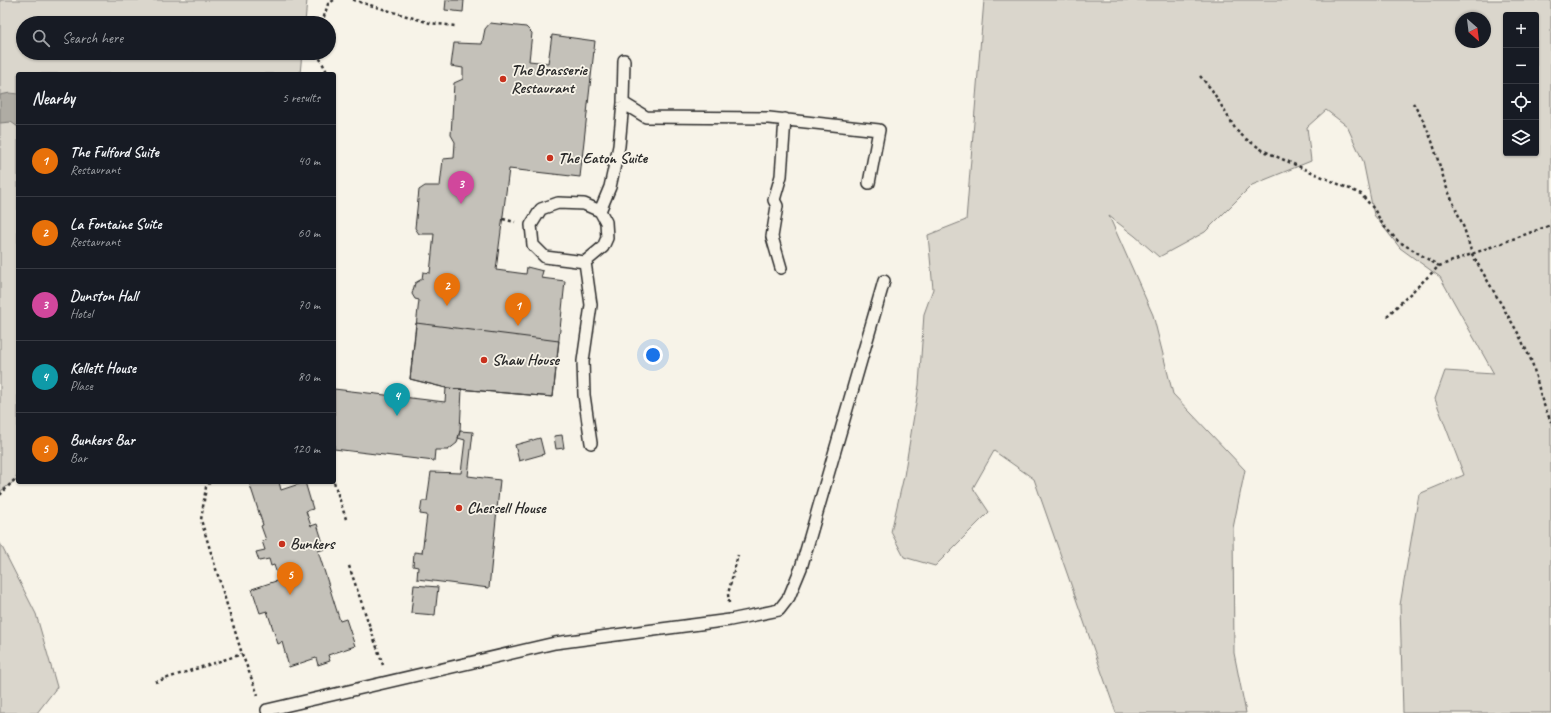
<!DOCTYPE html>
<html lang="en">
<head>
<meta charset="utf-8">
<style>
  body { margin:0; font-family:Caveat,sans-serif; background:#242831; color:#f1f3f6 }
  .controls { position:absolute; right:12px; top:12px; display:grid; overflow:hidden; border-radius:4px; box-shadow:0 1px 3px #0004 }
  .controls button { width:36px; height:36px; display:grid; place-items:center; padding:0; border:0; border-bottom:1px solid #363941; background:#171b24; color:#f1f3f6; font:20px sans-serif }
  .compass { position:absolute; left:1455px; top:12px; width:36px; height:36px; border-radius:50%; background:#171b24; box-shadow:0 1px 3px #0004; rotate:152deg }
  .you { position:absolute; left:653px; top:355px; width:14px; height:14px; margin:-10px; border:3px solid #fff; border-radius:50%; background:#1a73e8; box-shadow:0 0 0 6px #1a73e833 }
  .badge { display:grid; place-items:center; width:26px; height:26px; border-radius:50%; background:#1a73e8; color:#fff; font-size:13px; font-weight:700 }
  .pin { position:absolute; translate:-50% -33px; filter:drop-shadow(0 1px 2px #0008) }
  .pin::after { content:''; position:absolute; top:21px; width:14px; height:12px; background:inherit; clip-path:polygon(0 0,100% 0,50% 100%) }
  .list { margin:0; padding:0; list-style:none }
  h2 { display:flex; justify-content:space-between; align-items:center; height:52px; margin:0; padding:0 16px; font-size:17px }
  h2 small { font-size:13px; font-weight:400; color:#9ea1a6 }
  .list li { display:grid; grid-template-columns:26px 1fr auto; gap:12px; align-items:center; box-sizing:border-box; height:72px; padding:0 16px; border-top:1px solid #363941 }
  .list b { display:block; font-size:15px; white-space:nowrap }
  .list p { margin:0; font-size:13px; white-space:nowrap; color:#9ea1a6 }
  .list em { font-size:13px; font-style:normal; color:#9ea1a6 }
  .icon { flex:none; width:22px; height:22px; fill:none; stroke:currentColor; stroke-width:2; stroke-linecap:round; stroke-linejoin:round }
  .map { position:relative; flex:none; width:1551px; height:713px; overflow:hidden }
  .search { position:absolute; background:#171b24; box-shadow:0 1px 3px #0004; left:16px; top:16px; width:320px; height:44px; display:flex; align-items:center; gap:10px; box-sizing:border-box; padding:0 14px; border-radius:22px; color:#9ea1a6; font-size:15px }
  .panel { position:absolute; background:#171b24; box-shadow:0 1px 3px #0004; left:16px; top:72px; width:320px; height:412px; border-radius:4px }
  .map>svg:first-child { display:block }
</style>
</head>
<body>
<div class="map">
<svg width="1551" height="713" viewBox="0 0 1551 713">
  <rect width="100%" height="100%" fill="#f7f3e8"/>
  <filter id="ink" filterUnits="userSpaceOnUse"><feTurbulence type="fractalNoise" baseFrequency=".025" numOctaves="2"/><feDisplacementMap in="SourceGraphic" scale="8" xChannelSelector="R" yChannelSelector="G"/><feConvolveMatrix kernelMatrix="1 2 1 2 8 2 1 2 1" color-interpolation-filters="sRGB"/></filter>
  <g filter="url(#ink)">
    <path fill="#dad6cc" stroke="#82807c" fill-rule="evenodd" d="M 0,0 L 307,0 L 305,23 L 23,23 L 23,53 L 302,53 L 300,74 L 18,74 L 18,479 L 3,489 L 0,493 Z
      M 984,0 L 1551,0 L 1551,713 L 1403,713 L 1400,605 L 1419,494 L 1464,475 L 1435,399 L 1445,371 L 1494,374 L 1440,277 L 1400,248 L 1374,215 L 1363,161 L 1347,126 L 1326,110 L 1307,127 L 1311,161 L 1252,185 L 1205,232 L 1159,257 L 1135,236 L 1109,216 L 1153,315 L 1173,394 L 1245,470 L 1233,528 L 1234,653 L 1246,713 L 1116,713 L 1034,479 L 994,451 L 973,488 L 989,512 L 935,566 L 904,557 L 891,532 L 904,476 L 919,385 L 924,314 L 933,289 L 928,235 L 966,220 ZM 1506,15 L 1536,15 L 1536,153 L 1506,153 ZM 1461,18 L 1485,18 L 1485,42 L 1461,42 Z
      M 0,543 L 36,614 L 57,687 L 37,713 L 0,713 Z"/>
    <path fill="#afaca4" stroke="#7a7874" d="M 10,93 L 18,94 L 18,127 L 11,122 L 0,123 L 0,95 Z"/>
    <path fill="#c4c1b9" stroke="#2b2b2b" d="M 446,0 L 464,0 L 463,12 L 445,10 Z
      M 490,23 L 526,27 L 532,33 L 529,61 L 548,63 L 552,35 L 595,41 L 580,177 L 509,169 L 496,270 L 526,274 L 527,267 L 543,271 L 541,278 L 565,281 L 553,397 L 446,388 L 410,379 L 419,300 L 415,299 L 412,294 L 415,283 L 422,279 L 423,272 L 430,273 L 434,234 L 419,234 L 415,228 L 419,190 L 425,186 L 440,186 L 443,159 L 454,158 L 455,142 L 451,135 L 454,83 L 463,79 L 463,68 L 451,66 L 454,43 L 482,44 L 485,29 Z
      M 416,323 L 559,341 L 553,397 L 446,388 L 410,379 Z
      M 446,388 L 462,389 L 460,431 L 457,443 L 448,450 L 435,450 L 434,461 L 334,449 L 334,389 L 445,402 Z
      M 460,431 L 473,432 L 468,476 L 500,480 L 489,588 L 417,579 L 418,567 L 413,566 L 414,552 L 422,553 L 427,515 L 420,514 L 422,501 L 427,501 L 431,472 L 461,473 L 465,440 L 458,438 Z
      M 562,435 L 564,448 L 556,449 L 554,436 Z
      M 540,438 L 544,454 L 519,461 L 515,445 Z
      M 249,482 L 279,482 L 281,490 L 305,482 L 313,509 L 306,511 L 311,526 L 317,524 L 325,549 L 318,551 L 340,621 L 346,619 L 355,646 L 328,655 L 330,661 L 318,665 L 316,658 L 289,667 L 282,642 L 278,644 L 267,611 L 260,613 L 252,589 L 279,580 L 274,565 L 271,566 L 269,559 L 259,561 L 256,552 L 265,550 L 262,541 L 266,540 L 261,526 L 263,525 Z
      M 414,585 L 438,587 L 435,615 L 411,613 Z"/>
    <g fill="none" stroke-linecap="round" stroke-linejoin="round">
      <defs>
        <path id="lane" d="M 623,103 L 646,117 L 769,118 L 879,130 L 869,183
          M 558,203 L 584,204 L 600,211 L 606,222 L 607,238 L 603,247 L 585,262 L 545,257 L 533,245 L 531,225 L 541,209 Z
          M 600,211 L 610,187 L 619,146 L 623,103 L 624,60
          M 585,262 L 591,305 L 583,361 L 584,395 L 591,443
          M 781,268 L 772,237 L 777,206 L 774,200 L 781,176 L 785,119
          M 268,713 L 267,710 L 555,643 L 730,620 L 779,610 L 789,597 L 801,568 L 884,281"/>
      </defs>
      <use href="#lane" stroke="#2b2b2b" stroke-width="14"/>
      <path stroke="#2b2b2b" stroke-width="2.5" stroke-dasharray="3 3" stroke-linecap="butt" d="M 353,0 L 430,23 L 455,26
        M 322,23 L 328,4 L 334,0
        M 317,53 L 328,74
        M 1200,76 L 1212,90 L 1236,130 L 1246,139 L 1264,151 L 1361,194 L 1374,209 L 1383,225 L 1398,241 L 1439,266
        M 1413,103 L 1424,122 L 1432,141 L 1446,186 L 1464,228 L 1472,254 L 1518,333 L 1532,362 L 1542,400 L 1551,422
        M 503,219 L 515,222
        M 1387,316 L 1439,266 L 1551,225
        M 210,482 L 206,487 L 201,520 L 242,654 L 258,695
        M 334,482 L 346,519
        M 0,495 L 18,476
        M 349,566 L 383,665
        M 729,603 L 728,594 L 738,555
        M 155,682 L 242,654"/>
      <use href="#lane" stroke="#f7f3e8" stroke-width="11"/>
    </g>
  </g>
  <g fill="#c8321e" stroke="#f7f3e8" stroke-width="1.5">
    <circle cx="503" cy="79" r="4"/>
    <circle cx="550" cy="158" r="4"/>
    <circle cx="484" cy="360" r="4"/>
    <circle cx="459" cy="508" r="4"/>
    <circle cx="282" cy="544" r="4"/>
  </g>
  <g text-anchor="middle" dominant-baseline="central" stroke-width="3.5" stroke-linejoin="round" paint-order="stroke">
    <g font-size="16" font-weight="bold" fill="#2b2b2b" stroke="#f7f3e8" text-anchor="start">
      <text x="511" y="70">The Brasserie<tspan x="511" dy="18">Restaurant</tspan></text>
      <text x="558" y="158">The Eaton Suite</text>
      <text x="492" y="360">Shaw House</text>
      <text x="467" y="508">Chessell House</text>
      <text x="290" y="544">Bunkers</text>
    </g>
  </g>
</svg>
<div class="controls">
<button>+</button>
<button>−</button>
<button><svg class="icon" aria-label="locate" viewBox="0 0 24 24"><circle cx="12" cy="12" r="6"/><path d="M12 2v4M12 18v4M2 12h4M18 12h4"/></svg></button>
<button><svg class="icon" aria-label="layers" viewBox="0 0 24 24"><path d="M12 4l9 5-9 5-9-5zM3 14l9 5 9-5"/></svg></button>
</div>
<svg class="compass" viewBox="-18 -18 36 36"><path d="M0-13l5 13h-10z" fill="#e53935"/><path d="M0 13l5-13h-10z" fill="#9ea1a6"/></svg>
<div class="you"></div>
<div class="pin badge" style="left:518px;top:326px;background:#e8710a">1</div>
<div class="pin badge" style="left:447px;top:306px;background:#e8710a">2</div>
<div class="pin badge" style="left:461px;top:204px;background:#d1479c">3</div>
<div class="pin badge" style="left:397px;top:416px;background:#0f9aa8">4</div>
<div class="pin badge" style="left:290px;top:595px;background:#e8710a">5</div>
<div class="search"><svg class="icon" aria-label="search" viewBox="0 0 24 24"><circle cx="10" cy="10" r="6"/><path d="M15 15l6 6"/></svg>Search here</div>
<section class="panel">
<h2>Nearby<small>5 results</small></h2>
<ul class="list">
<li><span class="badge" style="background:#e8710a">1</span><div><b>The Fulford Suite</b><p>Restaurant</p></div><em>40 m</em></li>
<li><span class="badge" style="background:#e8710a">2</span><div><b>La Fontaine Suite</b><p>Restaurant</p></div><em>60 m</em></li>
<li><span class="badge" style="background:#d1479c">3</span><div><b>Dunston Hall</b><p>Hotel</p></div><em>70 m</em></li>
<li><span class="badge" style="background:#0f9aa8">4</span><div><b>Kellett House</b><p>Place</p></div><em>80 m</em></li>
<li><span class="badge" style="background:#e8710a">5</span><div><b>Bunkers Bar</b><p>Bar</p></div><em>120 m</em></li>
</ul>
</section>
</div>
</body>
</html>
